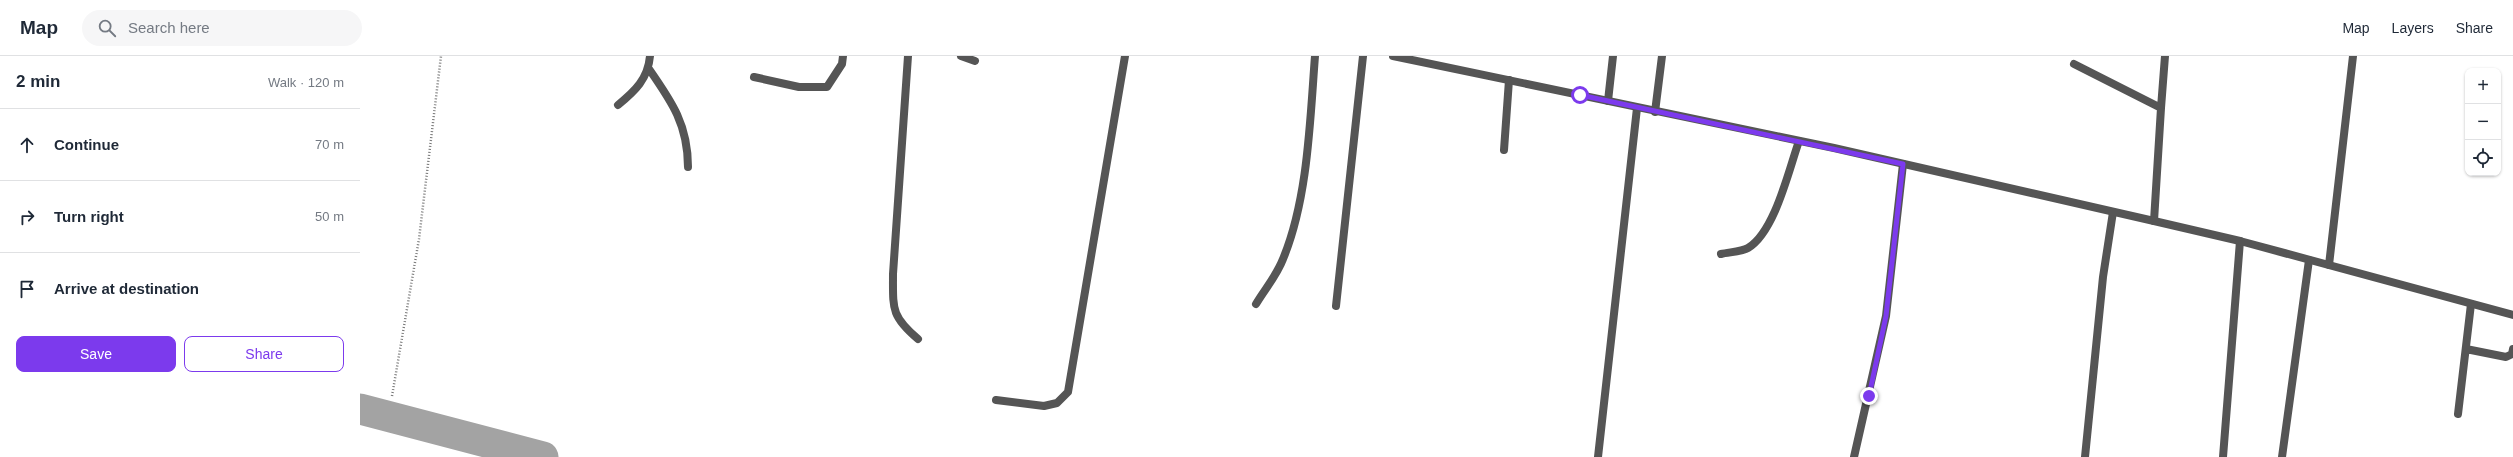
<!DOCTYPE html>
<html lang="en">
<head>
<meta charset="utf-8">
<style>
  body { margin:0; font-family:Arial,sans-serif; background:#f6f6f7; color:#1f2937 }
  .controls { position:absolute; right:12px; top:12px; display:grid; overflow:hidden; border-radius:8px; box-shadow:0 1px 3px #0004 }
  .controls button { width:36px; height:36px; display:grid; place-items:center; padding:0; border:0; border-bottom:1px solid #e0e1e3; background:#fff; color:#1f2937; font:20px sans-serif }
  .stop { position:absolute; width:12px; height:12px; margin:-9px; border:3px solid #7c3aed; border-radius:50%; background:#fff }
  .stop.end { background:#7c3aed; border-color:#fff; box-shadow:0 1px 4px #0008 }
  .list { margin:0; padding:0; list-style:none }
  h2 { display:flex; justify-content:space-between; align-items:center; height:52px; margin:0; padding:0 16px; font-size:17px }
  h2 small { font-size:13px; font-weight:400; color:#747a83 }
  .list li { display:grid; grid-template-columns:26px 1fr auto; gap:12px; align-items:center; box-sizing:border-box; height:72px; padding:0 16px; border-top:1px solid #e0e1e3 }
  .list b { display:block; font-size:15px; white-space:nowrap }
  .list em { font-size:13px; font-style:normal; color:#747a83 }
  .actions { display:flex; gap:8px; padding:12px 16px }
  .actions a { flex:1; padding:9px 0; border:1px solid #7c3aed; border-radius:8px; text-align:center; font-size:14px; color:#7c3aed }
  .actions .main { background:#7c3aed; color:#fff }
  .icon { flex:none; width:22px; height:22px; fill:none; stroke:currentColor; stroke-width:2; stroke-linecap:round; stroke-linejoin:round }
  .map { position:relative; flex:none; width:2153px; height:401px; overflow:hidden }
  header { display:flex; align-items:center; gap:24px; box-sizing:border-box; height:56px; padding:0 20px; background:#fff; border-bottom:1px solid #e0e1e3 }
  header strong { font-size:19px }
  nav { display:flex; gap:22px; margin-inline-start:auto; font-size:14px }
  .search { width:280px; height:36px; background:#f6f6f7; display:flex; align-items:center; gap:10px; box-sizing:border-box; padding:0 14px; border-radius:22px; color:#747a83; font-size:15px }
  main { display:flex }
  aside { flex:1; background:#fff }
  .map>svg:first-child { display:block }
</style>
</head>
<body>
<header>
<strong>Map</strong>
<div class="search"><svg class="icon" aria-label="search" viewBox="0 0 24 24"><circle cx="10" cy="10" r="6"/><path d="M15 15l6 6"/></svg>Search here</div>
<nav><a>Map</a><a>Layers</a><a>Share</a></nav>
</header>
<main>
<aside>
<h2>2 min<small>Walk · 120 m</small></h2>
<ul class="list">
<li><svg class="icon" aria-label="ahead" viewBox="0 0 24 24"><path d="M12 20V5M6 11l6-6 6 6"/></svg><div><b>Continue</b></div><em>70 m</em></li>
<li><svg class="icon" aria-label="right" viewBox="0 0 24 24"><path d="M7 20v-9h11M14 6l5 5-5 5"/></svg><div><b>Turn right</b></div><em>50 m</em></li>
<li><svg class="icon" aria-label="arrive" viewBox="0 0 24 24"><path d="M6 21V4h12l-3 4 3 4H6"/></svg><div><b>Arrive at destination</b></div></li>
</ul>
<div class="actions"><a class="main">Save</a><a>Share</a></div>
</aside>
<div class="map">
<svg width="2153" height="401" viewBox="0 0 2153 401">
  <rect width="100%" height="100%" fill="#fff"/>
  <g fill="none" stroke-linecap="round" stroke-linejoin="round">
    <path stroke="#a3a3a3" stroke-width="31" d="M 0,353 L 183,401"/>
    <path stroke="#777" stroke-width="2.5" stroke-dasharray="1 2" stroke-linecap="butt" d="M 32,340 L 59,183 L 81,0"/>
    <path stroke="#555" stroke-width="8" d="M 548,0 L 533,218 C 533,253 531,260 558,283
      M 601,0 L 615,5
      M 1714,8 L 1801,52 L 1794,165
      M 289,13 C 312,46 328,69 328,111
      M 394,21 L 439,31 L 467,31 L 482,8 L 483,0
      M 1248,45 L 1253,0
      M 258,49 C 275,35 288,23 290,0
      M 1801,52 L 1805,0
      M 1295,56 L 1302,0
      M 1144,94 L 1149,24
      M 1361,198 C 1369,196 1381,196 1388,192 C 1415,176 1429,113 1439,85
      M 1969,209 L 1993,0
      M 896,248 C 905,233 917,219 923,203 C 948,143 950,64 955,0
      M 976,250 L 1003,0
      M 2106,293 L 2146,301 L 2152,298 L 2153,293
      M 636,344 L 684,350 L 697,347 L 708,336 L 765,0
      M 2098,358 L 2111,248
      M 1238,401 L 1277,52
      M 1494,401 L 1526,260 L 1543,108
      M 1725,401 L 1743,221 L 1753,156
      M 1863,401 L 1880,185
      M 1922,401 L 1949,204"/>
    <path stroke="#555" stroke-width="8" d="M 1033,0 L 1474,92 L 1794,165 L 1880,185 L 2153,259"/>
  </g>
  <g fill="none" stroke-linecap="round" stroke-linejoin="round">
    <path stroke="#7c3aed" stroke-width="5" d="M 1220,39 L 1543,108 L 1526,260 L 1509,340"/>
  </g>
</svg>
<div class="controls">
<button>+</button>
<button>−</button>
<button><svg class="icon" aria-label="locate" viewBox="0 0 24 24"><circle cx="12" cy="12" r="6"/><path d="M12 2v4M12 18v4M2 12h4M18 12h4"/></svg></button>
</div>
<div class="stop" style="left:1220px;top:39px"></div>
<div class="stop end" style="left:1509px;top:340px"></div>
</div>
</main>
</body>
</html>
